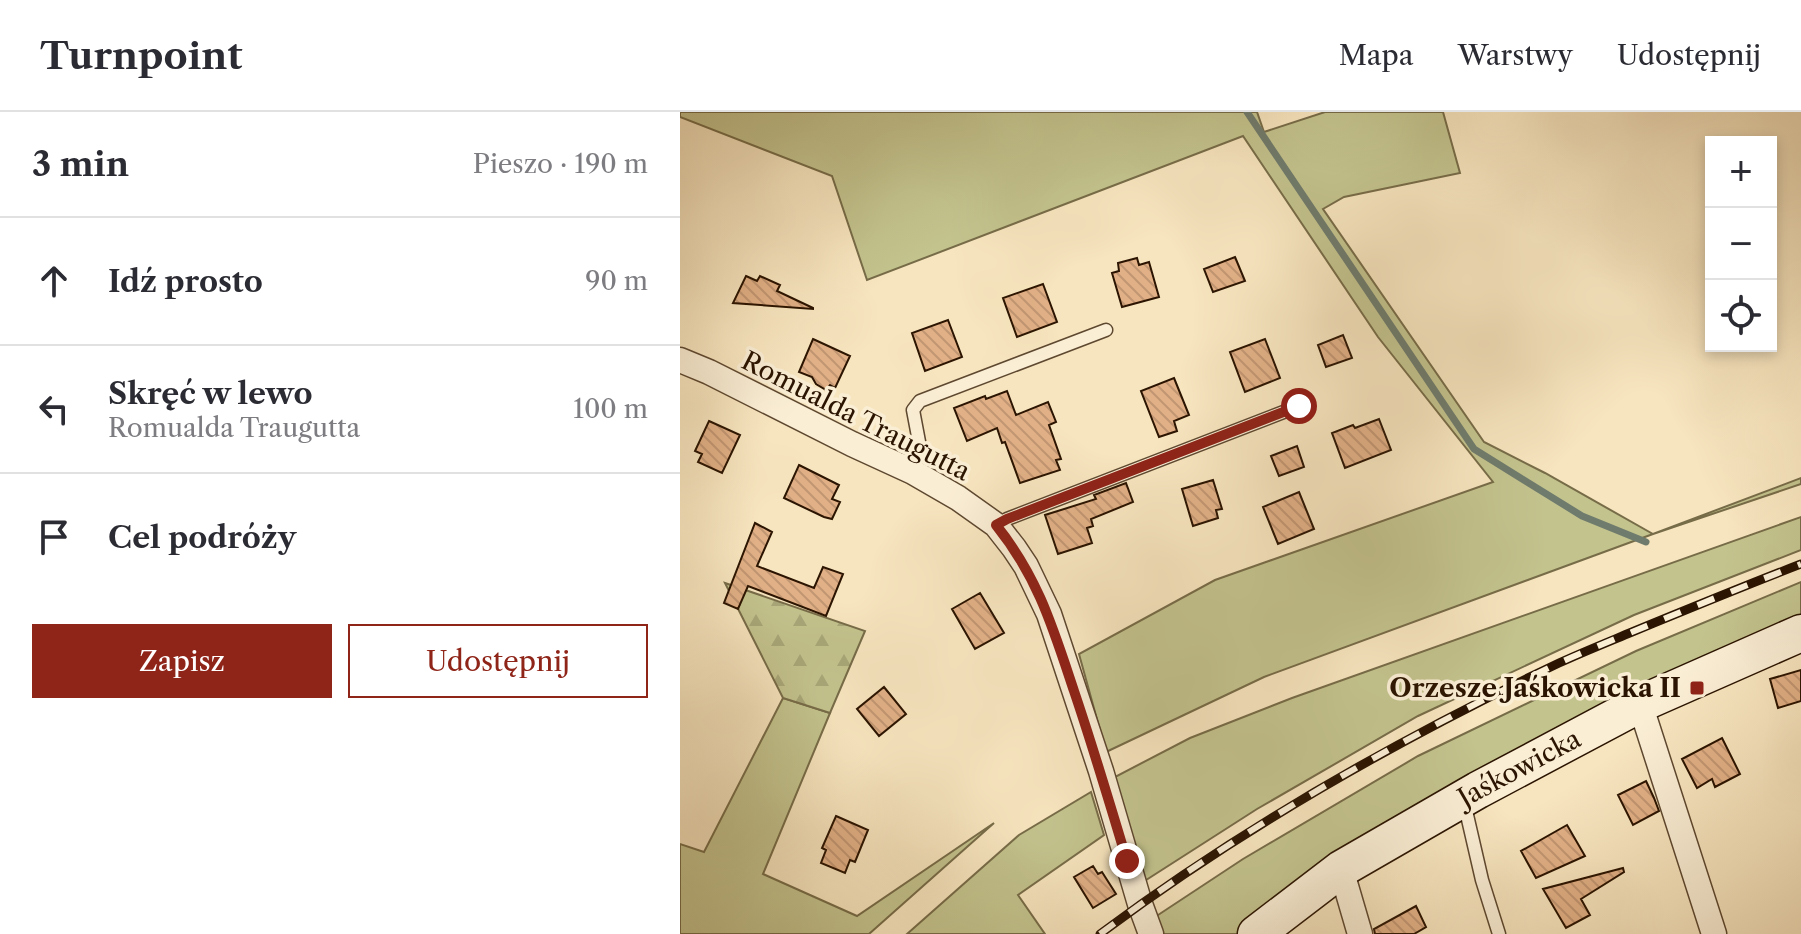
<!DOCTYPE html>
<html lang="pl">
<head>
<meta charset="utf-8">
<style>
  body { margin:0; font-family:"Libre Caslon Text",serif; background:#f2f2f3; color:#2b2b33 }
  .controls { position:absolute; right:24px; top:24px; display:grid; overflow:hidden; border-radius:0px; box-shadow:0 4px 12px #0003 }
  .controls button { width:72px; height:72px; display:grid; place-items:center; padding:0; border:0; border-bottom:2px solid #e1e1e2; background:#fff; color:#2b2b33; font:40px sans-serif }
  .stop { position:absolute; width:24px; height:24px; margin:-18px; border:6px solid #8f2418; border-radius:50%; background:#fff }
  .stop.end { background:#8f2418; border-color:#fff; box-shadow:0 2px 8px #0008 }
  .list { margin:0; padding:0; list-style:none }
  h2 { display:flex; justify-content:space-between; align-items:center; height:104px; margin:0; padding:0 32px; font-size:34px }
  h2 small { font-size:26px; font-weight:400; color:#7c7c81 }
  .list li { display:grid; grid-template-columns:52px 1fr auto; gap:24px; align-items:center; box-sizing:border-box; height:128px; padding:0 32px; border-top:2px solid #e1e1e2 }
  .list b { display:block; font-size:30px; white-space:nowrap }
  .list p { margin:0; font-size:26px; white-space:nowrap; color:#7c7c81 }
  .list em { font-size:26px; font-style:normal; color:#7c7c81 }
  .actions { display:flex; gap:16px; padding:24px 32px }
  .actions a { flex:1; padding:18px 0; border:2px solid #8f2418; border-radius:0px; text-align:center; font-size:28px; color:#8f2418 }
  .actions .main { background:#8f2418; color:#fff }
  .icon { flex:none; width:44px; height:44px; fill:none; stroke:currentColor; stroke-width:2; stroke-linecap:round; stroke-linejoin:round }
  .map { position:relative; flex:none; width:1121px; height:822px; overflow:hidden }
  header { display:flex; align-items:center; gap:48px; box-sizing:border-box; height:112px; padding:0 40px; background:#fff; border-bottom:2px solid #e1e1e2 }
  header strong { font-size:38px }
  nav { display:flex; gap:44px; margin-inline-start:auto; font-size:28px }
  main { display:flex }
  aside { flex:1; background:#fff }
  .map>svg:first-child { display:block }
</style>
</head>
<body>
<header>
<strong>Turnpoint</strong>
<nav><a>Mapa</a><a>Warstwy</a><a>Udostępnij</a></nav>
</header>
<main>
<aside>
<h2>3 min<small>Pieszo · 190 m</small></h2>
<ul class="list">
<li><svg class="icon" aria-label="ahead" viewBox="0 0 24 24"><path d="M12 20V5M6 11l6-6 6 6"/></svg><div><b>Idź prosto</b></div><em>90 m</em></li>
<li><svg class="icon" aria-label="left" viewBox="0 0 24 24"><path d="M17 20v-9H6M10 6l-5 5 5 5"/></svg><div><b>Skręć w lewo</b><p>Romualda Traugutta</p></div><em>100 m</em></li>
<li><svg class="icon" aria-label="arrive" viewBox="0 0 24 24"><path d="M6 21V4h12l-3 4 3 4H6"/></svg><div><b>Cel podróży</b></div></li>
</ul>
<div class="actions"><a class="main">Zapisz</a><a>Udostępnij</a></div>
</aside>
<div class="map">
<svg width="1121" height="822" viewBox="0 0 1121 822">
  <defs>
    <pattern id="forest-firs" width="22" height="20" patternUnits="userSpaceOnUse" patternTransform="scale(2)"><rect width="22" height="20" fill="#c3c38e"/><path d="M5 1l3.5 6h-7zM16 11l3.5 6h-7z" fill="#a8a779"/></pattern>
    <pattern id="building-back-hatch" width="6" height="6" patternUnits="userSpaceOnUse" patternTransform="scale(2)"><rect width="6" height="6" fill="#e1b086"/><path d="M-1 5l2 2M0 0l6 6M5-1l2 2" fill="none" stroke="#c19672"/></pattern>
  </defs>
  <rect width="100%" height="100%" fill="#f7e5bf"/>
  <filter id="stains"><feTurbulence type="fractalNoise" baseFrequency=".0025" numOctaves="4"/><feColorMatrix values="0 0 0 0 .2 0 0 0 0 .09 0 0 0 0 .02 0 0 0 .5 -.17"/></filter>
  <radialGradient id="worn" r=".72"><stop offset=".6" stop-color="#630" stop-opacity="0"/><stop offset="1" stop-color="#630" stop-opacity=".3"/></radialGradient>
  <path fill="#c3c38e" stroke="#776c48" stroke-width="2" d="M 0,0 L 577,0 L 584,20 L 645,0 L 763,0 L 780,61 L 664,85 L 643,97 L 804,330 L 865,361 L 973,422 L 1121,366 L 1121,372 L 973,422 L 584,565 L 426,640 L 399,542 L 535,468 L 813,370 L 698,225 L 563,24 L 187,168 L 152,64 L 0,5 Z
    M 1121,405 L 1121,438 L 954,503 L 738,604 L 577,697 L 463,770 L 433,666 L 510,626 L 612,586 Z
    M 1121,470 L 1121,510 L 559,822 L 483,822 L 475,805 L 563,747 L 738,644 L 956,539 Z
    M 103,586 L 150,601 L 83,762 L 177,804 L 314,711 L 189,822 L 0,822 L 0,732 L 24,740 Z
    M 411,680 L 424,723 L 338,783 L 365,822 L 227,822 L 339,723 Z"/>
  <path fill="url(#forest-firs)" stroke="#776c48" stroke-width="2" d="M 45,471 L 185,519 L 150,601 L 103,586 Z"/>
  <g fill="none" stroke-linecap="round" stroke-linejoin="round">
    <path stroke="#6f7b6c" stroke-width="7" d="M 567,0 L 794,337 L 902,404 L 966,430"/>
  </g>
  <path fill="url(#building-back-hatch)" stroke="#2b1401" stroke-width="2" d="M 555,145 L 565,169 L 533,180 L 524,157 Z
    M 457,146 L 459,153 L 469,150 L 479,185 L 442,195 L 432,161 L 439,159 L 438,151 Z
    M 66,164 L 77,169 L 80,164 L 100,173 L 97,179 L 133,196 L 133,197 L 53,191 Z
    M 363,172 L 377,210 L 337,225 L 323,186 Z
    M 268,208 L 282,245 L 245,259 L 232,221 Z
    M 663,223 L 672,246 L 646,255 L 638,233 Z
    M 133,227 L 170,244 L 155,276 L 150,273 L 146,278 L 136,272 L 132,265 L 119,260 Z
    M 585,227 L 600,266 L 565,280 L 550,240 Z
    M 494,266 L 509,303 L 494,309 L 497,319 L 479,325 L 461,279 Z
    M 327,279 L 336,303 L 368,290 L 376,310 L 369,313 L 381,347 L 376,348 L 380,358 L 340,371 L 325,330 L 322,331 L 317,316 L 287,329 L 274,296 L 305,284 L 306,287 Z
    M 699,307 L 711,338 L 665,356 L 652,321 L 673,313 L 675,316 Z
    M 29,309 L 60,323 L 42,361 L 18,350 L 22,342 L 15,339 Z
    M 617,334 L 624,355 L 599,364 L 591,344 Z
    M 119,353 L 159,373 L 152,387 L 160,390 L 152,407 L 144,405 L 104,386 Z
    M 533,368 L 542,397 L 536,398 L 538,406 L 513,414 L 502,377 Z
    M 446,371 L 453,390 L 411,407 L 413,414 L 407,416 L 412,431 L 378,442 L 365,403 L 416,387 L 414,383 Z
    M 619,380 L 634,417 L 598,432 L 583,395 Z
    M 75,411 L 92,420 L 77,454 L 134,476 L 143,455 L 163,462 L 146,504 L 68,474 L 58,497 L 44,491 Z
    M 300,481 L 324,521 L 295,537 L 272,497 Z
    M 1121,558 L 1121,589 L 1098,596 L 1090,567 Z
    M 204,575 L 226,602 L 199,624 L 177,597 Z
    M 1042,626 L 1060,662 L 1035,675 L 1032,667 L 1017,676 L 1002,647 Z
    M 966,669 L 974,686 L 979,699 L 953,713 L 938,683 Z
    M 156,704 L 188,718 L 175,750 L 170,748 L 165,761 L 141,751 L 146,738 L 142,736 Z
    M 887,713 L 905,744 L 856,766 L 841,739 Z
    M 413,754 L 418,762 L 422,760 L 436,782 L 413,796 L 394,765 Z
    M 943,756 L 944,760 L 901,787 L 910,803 L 886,816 L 863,777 Z
    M 736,794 L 746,815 L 734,822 L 695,822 L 694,817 Z"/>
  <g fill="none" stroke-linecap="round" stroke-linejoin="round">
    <defs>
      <path id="lane" d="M 233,360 L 240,335 L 233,298 L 240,289 L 426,218
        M 316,413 L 327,407 L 619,294
        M 784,690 L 802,768 L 819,822"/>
      <path id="street" d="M 0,248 L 29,260 L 172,332 L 233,360 L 278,386 L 316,413 L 334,436 L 346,454 L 369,502 L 421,659 L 460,792 L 471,822
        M 960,592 L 1034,822
        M 661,757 L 680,822"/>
      <g id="secondary">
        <path id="s1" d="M 576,822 L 661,757 L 798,678 L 960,592 L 1121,521"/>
      </g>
    </defs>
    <use href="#lane" stroke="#5e4830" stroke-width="15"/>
    <use href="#street" stroke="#5e4830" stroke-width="27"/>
    <use href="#secondary" stroke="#2b1401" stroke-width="39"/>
    <use href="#lane" stroke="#faeed5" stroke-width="12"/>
    <use href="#street" stroke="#faeed5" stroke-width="24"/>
    <use href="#secondary" stroke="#faeed5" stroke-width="36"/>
    <defs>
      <path id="rail" d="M 420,822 C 562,716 719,627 879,551 C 903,540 928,530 952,520 C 1008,497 1064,474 1121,452"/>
    </defs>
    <use href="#rail" stroke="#2b1401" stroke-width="9"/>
    <use href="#rail" stroke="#faeed5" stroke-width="6" stroke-dasharray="18" stroke-linecap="butt"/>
  </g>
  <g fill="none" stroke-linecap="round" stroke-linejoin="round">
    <path stroke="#8f2418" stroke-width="10" d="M 447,749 C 430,692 413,635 394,579 C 373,516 358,465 316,413 L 327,407 L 619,294"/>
  </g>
  <rect fill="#8f2418" stroke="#faeed5" stroke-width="3" x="1009" y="568" width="16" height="16" rx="4"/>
  <g text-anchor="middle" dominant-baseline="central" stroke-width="7" stroke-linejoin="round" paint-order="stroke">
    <g font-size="26" fill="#2b1401" stroke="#faeed5">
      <text transform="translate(176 304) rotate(27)">Romualda Traugutta</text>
      <text stroke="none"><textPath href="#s1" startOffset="312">Jaśkowicka</textPath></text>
    </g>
    <g font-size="26" font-weight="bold" fill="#2b1401" stroke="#faeed5" text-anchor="end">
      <text x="1001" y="576">Orzesze Jaśkowicka II</text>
    </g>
  </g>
  <rect width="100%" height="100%" filter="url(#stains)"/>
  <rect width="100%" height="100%" fill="url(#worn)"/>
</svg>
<div class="controls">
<button>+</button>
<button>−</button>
<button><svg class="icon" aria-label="locate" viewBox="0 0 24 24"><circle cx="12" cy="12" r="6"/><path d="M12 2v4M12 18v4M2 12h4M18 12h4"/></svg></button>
</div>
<div class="stop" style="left:619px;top:294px"></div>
<div class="stop end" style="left:447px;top:749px"></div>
</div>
</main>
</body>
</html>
